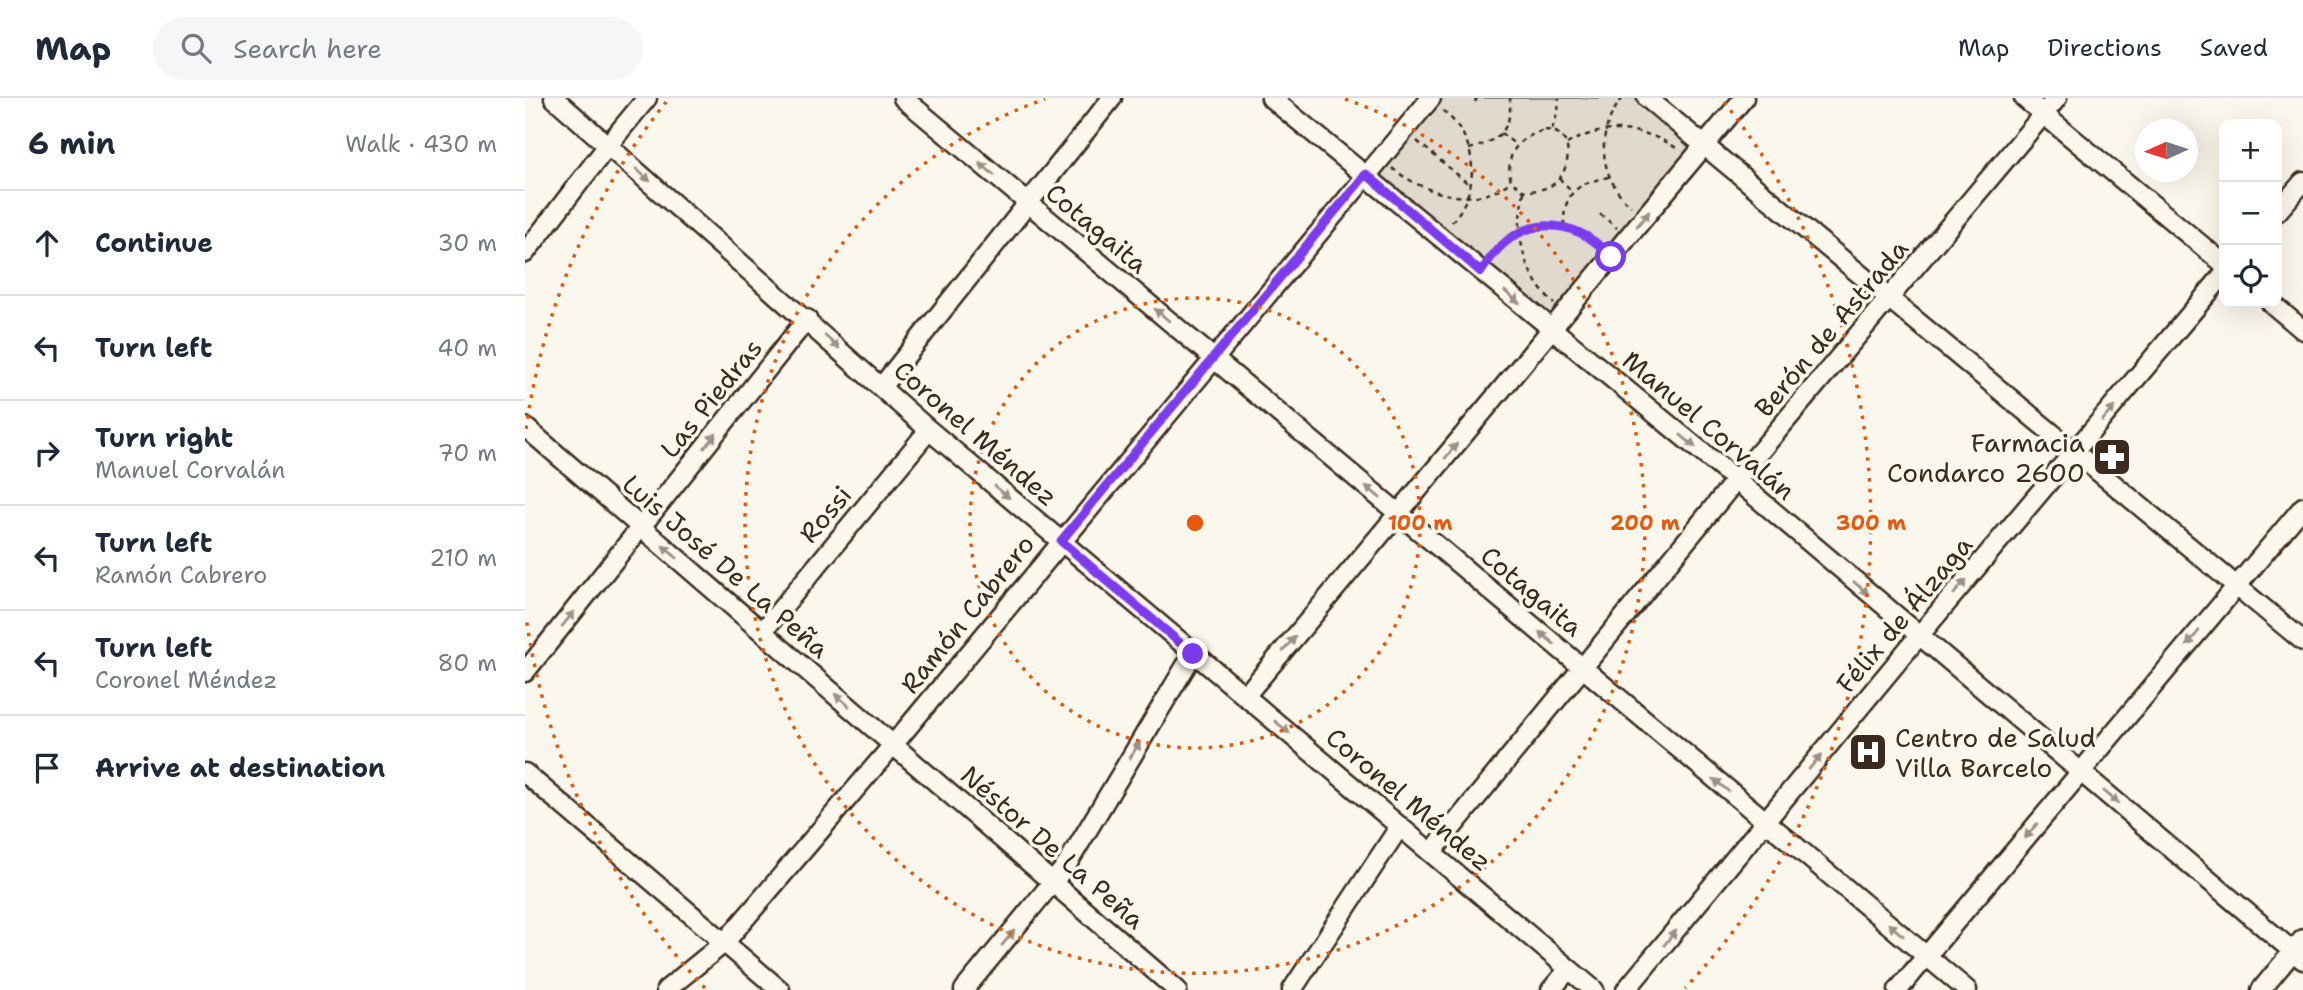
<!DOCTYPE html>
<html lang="en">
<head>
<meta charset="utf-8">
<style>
  body { margin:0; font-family:"Shantell Sans",sans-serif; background:#f6f6f7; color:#1f2937 }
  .controls { position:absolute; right:21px; top:21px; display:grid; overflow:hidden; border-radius:14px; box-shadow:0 7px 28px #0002 }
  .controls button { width:63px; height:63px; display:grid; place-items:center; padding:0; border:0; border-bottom:2px solid #e0e1e3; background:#fff; color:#1f2937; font:35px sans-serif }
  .compass { position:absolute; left:1610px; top:21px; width:63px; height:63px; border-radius:50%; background:#fff; box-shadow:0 7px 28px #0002; rotate:267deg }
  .stop { position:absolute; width:21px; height:21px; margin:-16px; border:5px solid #7c3aed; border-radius:50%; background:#fff }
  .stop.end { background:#7c3aed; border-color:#fff; box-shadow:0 2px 7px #0008 }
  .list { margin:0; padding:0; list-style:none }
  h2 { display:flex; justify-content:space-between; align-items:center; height:91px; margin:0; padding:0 28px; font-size:30px }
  h2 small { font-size:23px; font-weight:400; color:#747a83 }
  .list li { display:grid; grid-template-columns:46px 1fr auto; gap:21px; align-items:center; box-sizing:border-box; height:105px; padding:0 28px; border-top:2px solid #e0e1e3 }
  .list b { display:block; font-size:26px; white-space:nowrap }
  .list p { margin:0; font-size:23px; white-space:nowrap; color:#747a83 }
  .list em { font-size:23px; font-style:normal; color:#747a83 }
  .icon { flex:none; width:38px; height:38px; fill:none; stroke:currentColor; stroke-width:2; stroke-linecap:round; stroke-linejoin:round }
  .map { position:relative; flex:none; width:1778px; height:892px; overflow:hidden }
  header { display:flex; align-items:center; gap:42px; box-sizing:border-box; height:98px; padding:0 35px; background:#fff; border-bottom:2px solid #e0e1e3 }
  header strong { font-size:33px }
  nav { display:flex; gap:38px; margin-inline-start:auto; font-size:24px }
  .search { width:490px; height:63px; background:#f6f6f7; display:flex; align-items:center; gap:18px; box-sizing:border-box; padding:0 24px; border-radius:38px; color:#747a83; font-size:26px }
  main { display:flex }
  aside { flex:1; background:#fff }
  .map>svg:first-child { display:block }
</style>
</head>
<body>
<header>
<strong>Map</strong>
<div class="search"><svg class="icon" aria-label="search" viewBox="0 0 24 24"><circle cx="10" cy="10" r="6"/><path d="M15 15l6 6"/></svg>Search here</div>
<nav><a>Map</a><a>Directions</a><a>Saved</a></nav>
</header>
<main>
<aside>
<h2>6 min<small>Walk · 430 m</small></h2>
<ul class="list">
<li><svg class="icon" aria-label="ahead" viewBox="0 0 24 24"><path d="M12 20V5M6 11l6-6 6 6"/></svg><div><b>Continue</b></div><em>30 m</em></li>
<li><svg class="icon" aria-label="left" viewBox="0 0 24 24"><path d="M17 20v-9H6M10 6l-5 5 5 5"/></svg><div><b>Turn left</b></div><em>40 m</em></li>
<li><svg class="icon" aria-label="right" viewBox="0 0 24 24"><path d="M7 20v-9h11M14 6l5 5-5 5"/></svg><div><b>Turn right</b><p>Manuel Corvalán</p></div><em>70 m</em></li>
<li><svg class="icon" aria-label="left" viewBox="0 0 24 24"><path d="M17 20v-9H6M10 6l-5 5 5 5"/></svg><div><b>Turn left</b><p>Ramón Cabrero</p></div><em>210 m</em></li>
<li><svg class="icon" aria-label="left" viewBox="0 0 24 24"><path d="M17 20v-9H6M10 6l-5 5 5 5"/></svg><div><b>Turn left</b><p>Coronel Méndez</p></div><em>80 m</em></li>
<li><svg class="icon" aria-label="arrive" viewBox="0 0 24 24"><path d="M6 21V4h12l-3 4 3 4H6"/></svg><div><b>Arrive at destination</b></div></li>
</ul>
</aside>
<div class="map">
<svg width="1778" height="892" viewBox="0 0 1778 892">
  <rect width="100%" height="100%" fill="#fbf7ec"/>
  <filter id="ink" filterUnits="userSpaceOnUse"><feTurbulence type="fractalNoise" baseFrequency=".0143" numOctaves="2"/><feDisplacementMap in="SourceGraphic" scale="14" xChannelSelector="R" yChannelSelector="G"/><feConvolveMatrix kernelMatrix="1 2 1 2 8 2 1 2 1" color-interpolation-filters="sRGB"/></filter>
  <g filter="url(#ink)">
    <path fill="#dfd9ce" stroke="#8d8276" stroke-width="2" d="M 906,0 L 1122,0 L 1179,48 L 1027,230 L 841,76 Z"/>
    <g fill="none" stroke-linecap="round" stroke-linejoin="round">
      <defs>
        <path id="minor" d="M 29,0 L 404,332 L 1069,892
          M 378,0 L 1442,892
          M 746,0 L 1211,382 L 1778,862
          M 1122,0 L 1778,543
          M 1499,0 L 1699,166
          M 1752,114 L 1778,84
          M 0,155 L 84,46 L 122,0
          M 1746,205 L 1778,232
          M 357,288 L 587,0
          M 0,329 L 652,892
          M 238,533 L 404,332
          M 0,574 L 282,221
          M 720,598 C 888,400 1052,199 1219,0
          M 0,675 L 255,892
          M 907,754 L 1211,382 L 1532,0
          M 141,892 L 200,844 L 368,647 L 906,0
          M 439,892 L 541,768 L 668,556
          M 767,892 L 875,728
          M 1026,892 L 1043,872
          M 1101,892 L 1393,539 L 1699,176
          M 1373,892 L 1778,409
          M 1736,892 L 1778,841"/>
      </defs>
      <use href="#minor" stroke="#3b2a1e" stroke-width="23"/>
      <path stroke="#3b2a1e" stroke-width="2.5" stroke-dasharray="5 5" stroke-linecap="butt" d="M 1098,0 C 1069,33 1074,80 1106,108
        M 950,4 L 952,0
        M 918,13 C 955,42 956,94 924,127
        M 1027,31 L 1033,13 L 1034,0
        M 1020,32 C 1051,32 1047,75 1027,87 C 1019,92 1008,93 999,93 L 986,83 C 979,54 995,39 1020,32 Z
        M 976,35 L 991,47
        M 892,43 L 946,88
        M 1042,46 C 1077,25 1121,28 1154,52
        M 944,51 C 974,43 987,32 985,0
        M 867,70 C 898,95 952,113 986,83
        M 1034,80 L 1048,94
        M 999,94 C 989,136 997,175 1029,206
        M 1075,116 L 1092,130
        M 1039,128 C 1038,94 1053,85 1084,79
        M 966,159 C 992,122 1043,119 1076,148"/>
      <use href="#minor" stroke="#fbf7ec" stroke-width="18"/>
    </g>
    <defs><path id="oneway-solid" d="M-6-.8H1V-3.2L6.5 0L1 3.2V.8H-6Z" transform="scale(1.75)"/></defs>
    <g fill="#9b9085">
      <use href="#oneway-solid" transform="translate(462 71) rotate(-140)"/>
      <use href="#oneway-solid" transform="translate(118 77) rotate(42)"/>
      <use href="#oneway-solid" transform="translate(1118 121) rotate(-50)"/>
      <use href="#oneway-solid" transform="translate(987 199) rotate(39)"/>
      <use href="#oneway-solid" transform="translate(637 217) rotate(-140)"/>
      <use href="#oneway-solid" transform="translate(307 244) rotate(42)"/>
      <use href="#oneway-solid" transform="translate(1583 316) rotate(-50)"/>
      <use href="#oneway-solid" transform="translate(185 343) rotate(-51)"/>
      <use href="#oneway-solid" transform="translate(1163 343) rotate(40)"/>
      <use href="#oneway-solid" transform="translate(926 353) rotate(-51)"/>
      <use href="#oneway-solid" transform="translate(477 394) rotate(40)"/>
      <use href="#oneway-solid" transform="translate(848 394) rotate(-140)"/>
      <use href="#oneway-solid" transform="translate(145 454) rotate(-140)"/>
      <use href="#oneway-solid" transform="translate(1435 489) rotate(-49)"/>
      <use href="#oneway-solid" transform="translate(1336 490) rotate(41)"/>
      <use href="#oneway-solid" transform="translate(43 521) rotate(-51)"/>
      <use href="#oneway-solid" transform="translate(1022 540) rotate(-140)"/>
      <use href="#oneway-solid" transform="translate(1668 540) rotate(130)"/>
      <use href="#oneway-solid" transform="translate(764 546) rotate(-50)"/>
      <use href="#oneway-solid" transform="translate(317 602) rotate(-139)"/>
      <use href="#oneway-solid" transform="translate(757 629) rotate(40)"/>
      <use href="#oneway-solid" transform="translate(610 652) rotate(-59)"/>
      <use href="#oneway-solid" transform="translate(1290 664) rotate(-51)"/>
      <use href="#oneway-solid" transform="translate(1196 687) rotate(-140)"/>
      <use href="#oneway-solid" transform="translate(1586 699) rotate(40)"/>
      <use href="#oneway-solid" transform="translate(1506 733) rotate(130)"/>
      <use href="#oneway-solid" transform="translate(1371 832) rotate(-141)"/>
      <use href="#oneway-solid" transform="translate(483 840) rotate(-50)"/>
      <use href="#oneway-solid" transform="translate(1145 840) rotate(-50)"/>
    </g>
  </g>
  <g fill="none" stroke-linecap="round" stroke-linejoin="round" filter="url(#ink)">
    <path stroke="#7c3aed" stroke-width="9" d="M 668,556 L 536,443 L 841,76 L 956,174 C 962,165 968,155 976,148 C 1011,115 1056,125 1086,159"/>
  </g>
  <g fill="none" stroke="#e8590c" stroke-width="3.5" stroke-dasharray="3.5 7">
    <circle cx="670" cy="425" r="225"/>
    <path d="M820 1A450 450 0 1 1 520 1"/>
    <path d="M180 890A676 676 0 0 1 1 519M1 331A676 676 0 0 1 141 4M1199 4A676 676 0 0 1 1160 890"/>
  </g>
  <defs>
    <symbol id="pharmacy-square" viewBox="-11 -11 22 22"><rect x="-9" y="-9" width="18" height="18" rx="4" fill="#3b2a1e" stroke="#fbf7ec"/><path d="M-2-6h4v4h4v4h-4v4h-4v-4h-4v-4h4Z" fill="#fff"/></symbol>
    <symbol id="hospital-square" viewBox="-11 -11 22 22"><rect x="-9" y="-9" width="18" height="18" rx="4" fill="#3b2a1e" stroke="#fbf7ec"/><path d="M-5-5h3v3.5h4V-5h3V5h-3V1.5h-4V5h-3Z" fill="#fff"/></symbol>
  </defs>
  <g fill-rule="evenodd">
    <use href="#pharmacy-square" x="1565" y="337" width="44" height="44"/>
    <use href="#hospital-square" x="1321" y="632" width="44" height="44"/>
  </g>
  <g text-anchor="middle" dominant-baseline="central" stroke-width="7" stroke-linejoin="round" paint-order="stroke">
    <g font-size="26" fill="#3b2a1e" stroke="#fbf7ec">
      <text transform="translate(572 130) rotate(40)">Cotagaita</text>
      <text transform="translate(1306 230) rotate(-50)">Berón de Astrada</text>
      <text transform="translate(186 300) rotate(-51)">Las Piedras</text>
      <text transform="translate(1184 327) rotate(40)">Manuel Corvalán</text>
      <text transform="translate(451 335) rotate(41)">Coronel Méndez</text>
      <text transform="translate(300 416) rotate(-50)">Rossi</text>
      <text transform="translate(201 468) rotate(41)">Luis José De La Peña</text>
      <text transform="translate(1007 493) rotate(40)">Cotagaita</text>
      <text transform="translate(442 516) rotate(-51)">Ramón Cabrero</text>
      <text transform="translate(1379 516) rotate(-50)">Félix de Álzaga</text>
      <text transform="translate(884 701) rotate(40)">Coronel Méndez</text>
      <text transform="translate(528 749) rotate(41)">Néstor De La Peña</text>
    </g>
    <g font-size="26" fill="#3b2a1e" stroke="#fbf7ec" text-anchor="end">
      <text x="1560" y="344">Farmacia<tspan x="1560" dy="30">Condarco 2600</tspan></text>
      <text x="1370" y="639" text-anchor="start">Centro de Salud<tspan x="1370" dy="30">Villa Barcelo</tspan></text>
    </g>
  </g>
  <circle cx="670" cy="425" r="10" fill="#e8590c" stroke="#fbf7ec" stroke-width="3.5"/>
  <g font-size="21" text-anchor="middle" font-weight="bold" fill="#e8590c" stroke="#fbf7ec" stroke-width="7" stroke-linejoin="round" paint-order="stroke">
    <text x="895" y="432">100 m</text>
    <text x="1120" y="432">200 m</text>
    <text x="1346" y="432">300 m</text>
  </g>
</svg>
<div class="controls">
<button>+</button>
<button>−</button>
<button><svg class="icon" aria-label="locate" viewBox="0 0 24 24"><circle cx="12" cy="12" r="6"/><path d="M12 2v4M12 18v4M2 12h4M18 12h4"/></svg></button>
</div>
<svg class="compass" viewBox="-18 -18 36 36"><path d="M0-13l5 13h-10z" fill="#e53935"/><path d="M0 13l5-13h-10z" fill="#747a83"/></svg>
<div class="stop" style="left:1086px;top:159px"></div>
<div class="stop end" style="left:668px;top:556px"></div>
</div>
</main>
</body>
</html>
